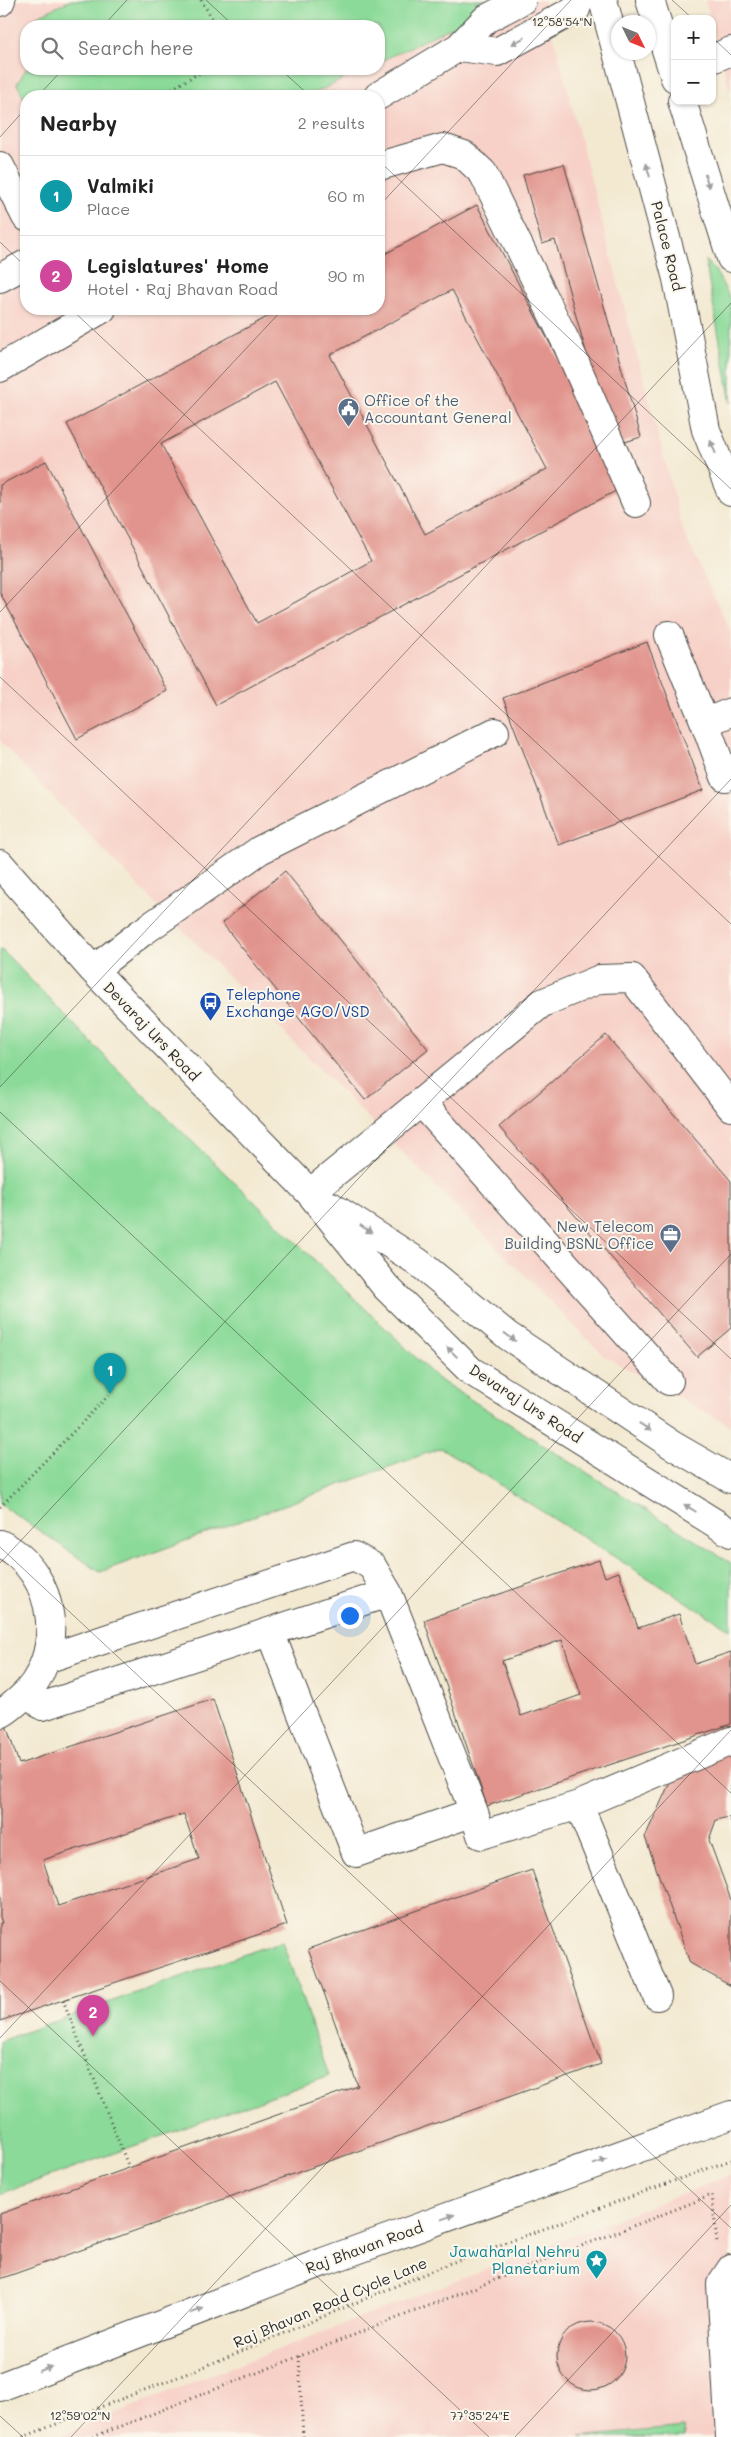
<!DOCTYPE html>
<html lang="en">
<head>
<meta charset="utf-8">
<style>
  body { margin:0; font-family:Mali,sans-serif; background:#f6f6f6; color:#222 }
  .controls { position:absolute; right:15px; top:15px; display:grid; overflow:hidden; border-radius:10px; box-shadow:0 1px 4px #0004 }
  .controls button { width:45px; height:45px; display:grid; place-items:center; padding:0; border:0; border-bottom:1px solid #e0e0e0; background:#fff; color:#222; font:25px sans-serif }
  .compass { position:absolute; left:611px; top:15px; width:45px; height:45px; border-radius:50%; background:#fff; box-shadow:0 1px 4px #0004; rotate:133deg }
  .you { position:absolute; left:349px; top:1615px; width:18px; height:18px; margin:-12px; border:4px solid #fff; border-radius:50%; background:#1a73e8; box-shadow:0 0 0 8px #1a73e833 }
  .badge { display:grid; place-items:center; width:32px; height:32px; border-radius:50%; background:#db2777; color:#fff; font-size:16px; font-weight:700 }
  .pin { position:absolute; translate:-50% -41px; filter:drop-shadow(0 1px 2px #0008) }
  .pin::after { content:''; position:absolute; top:26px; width:18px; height:15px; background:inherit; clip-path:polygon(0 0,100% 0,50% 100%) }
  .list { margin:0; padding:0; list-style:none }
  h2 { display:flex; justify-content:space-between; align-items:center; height:65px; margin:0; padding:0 20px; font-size:21px }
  h2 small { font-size:16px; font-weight:400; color:#767676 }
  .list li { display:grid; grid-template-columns:32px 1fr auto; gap:15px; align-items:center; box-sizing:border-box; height:80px; padding:0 20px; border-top:1px solid #e0e0e0 }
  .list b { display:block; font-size:19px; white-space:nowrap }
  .list p { margin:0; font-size:16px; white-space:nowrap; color:#767676 }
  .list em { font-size:16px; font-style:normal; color:#767676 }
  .icon { flex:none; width:28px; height:28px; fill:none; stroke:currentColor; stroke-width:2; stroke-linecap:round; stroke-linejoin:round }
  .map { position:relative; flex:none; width:731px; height:2437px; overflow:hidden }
  .search { position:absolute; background:#fff; box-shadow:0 1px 4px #0004; left:20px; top:20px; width:365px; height:55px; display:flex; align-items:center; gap:12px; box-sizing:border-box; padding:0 18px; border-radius:20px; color:#767676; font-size:19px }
  .panel { position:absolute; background:#fff; box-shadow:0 1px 4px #0004; left:20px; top:90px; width:365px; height:225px; border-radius:20px }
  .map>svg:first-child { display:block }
</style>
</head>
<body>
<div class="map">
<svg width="731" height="2437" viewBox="0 0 731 2437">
  <rect width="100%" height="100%" fill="#fbf7ec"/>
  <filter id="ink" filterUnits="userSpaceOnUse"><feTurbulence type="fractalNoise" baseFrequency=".02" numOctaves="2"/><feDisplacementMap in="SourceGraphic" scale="10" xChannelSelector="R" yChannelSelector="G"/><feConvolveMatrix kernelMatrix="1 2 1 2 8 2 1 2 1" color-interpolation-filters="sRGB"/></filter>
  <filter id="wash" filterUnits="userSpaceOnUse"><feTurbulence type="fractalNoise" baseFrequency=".0096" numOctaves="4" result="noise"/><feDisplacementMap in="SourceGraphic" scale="20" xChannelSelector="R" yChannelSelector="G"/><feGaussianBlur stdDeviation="1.12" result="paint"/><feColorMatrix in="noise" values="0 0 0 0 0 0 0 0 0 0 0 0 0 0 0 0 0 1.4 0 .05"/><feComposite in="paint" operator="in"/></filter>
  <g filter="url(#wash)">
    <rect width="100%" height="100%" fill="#f3e9d1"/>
    <path fill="#f7d1c8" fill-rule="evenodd" d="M 0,0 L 544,0 L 683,531 L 731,632 L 731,1426 L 604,1356 L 107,854 L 0,741 ZM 26,26 L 379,26 L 379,69 L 26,69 ZM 26,96 L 379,96 L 379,309 L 26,309 Z
      M 705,0 L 731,0 L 731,94 L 712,27 L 712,19 L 710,19 Z
      M 731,2175 L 731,2437 L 58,2437 L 193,2382 Z"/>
    <path fill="#8bda99" stroke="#5b8262" d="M 71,0 L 507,0 L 379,62 L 379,26 L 37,26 L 38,16 Z
      M 26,69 L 365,69 L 308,96 L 26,96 L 26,102 L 17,84 Z
      M 705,260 L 715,270 L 731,300 L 731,403 Z
      M 0,948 L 120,1072 L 438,1379 L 731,1563 L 731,1630 L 441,1448 L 100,1572 L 0,1504 Z
      M 282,1941 L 329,2076 L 0,2194 L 0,2041 Z
      M 684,2427 L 685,2437 L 580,2437 Z"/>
    <g id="blocks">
      <path fill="#e1948d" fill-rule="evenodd" d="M 564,164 L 641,437 L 612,446 L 555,240 L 542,244 L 523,175 Z
        M 477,205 L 625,486 L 216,705 L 67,424 L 282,309 L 379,309 L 379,257 ZM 452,290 L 547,469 L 425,534 L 330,355 ZM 275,382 L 371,561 L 257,623 L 161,444 Z
        M 46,461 L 167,691 L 77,739 L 0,593 L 0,485 Z
        M 647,642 L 703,790 L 559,845 L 503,698 Z
        M 285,871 L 428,1049 L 365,1100 L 222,923 Z
        M 606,1035 L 731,1181 L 731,1328 L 697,1357 L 499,1127 Z
        M 599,1560 L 605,1577 L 619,1572 L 638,1628 L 679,1614 L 695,1664 L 731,1652 L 731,1724 L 487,1806 L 424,1620 ZM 562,1640 L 581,1695 L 521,1716 L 502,1661 Z
        M 213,1699 L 287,1925 L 0,2021 L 0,1923 L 2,1923 L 0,1917 L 0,1721 L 4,1719 L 19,1764 ZM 184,1814 L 199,1859 L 58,1906 L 43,1860 Z
        M 731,1753 L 731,1822 L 729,1817 L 716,1820 L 709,1840 L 731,1900 L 731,1986 L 690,1963 L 645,1837 L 675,1771 Z
        M 532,1870 L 601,2064 L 0,2279 L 0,2214 L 358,2086 L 308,1949 Z
        M557 2356a34 34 0 1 1 68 0a34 34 0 1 1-68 0Z"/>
    </g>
  </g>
  <g filter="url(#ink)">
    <use href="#blocks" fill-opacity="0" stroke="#494844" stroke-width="1"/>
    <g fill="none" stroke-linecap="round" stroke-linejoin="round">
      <defs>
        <path id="minor" d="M 0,2 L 1,0
          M 459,47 L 497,52 L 576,9 L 579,0
          M 712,59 L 731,51
          M 378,96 L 459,47 L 486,19 L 522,0
          M 0,166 L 26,217
          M 379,166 L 443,148 L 464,155 L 483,173 L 567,344 L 636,503
          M 0,278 L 26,264
          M 0,368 L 102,309
          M 669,635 L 705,723 L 731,712
          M 705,723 L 725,777
          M 0,864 L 93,970 L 310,1193 L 386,1287 L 471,1371 L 731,1533
          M 93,970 L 141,933 L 260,850 L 495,732
          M 422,1103 L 669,1381
          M 310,1193 L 542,1003 L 600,979 L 632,978 L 731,1107
          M 331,1206 L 418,1262 L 508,1336 L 672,1445 L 731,1479
          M 0,1544 C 59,1572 67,1659 19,1700 C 13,1705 7,1711 0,1714
          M 270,1632 L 356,1853 L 474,1812
          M 46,1659 L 354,1556 L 372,1566 L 388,1593 L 474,1812 L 481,1835 L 579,1805 L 657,1996
          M 28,1692 L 43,1706 L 388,1593
          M 579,1805 L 731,1741
          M 730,2437 L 721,2284 L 731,2269"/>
        <path id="major" d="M 603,0 L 677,279 L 706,430 L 731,492
          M 650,0 L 675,78
          M 682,101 L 731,258
          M 0,2387 L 323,2262 L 731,2115"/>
      </defs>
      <use href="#minor" stroke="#494844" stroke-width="30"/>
      <use href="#major" stroke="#494844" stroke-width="30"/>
      <path stroke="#494844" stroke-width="3" stroke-dasharray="1 4" stroke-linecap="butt" d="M 201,0 L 217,26
        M 159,96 L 206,69
        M 0,1507 L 110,1394
        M 63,2000 L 129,2168
        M 299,2356 L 303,2437
        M 23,2437 L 196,2370 L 448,2264 L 731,2160
        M 93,2437 L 712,2195 L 717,2242"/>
      <use href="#minor" stroke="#fff" stroke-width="28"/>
      <use href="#major" stroke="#fff" stroke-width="28"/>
    </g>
    <defs><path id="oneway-solid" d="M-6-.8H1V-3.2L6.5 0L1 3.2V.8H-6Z" transform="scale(1.25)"/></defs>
    <g fill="#a0a0a0">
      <use href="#oneway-solid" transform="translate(518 41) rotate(152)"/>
      <use href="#oneway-solid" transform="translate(648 170) rotate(-105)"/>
      <use href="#oneway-solid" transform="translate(707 181) rotate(73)"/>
      <use href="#oneway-solid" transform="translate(713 447) rotate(-112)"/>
      <use href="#oneway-solid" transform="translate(366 1229) rotate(33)"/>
      <use href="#oneway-solid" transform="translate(510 1337) rotate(36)"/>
      <use href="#oneway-solid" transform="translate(452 1352) rotate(-136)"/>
      <use href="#oneway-solid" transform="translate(645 1427) rotate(33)"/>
      <use href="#oneway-solid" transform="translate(690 1508) rotate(-148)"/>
      <use href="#oneway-solid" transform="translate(600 2162) rotate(-20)"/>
      <use href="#oneway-solid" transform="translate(448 2217) rotate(-20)"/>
      <use href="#oneway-solid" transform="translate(197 2311) rotate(-21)"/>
      <use href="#oneway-solid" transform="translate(45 2369) rotate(-21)"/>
    </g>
  </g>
  <path fill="none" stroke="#2b2b2b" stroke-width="1" stroke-opacity="0.45" d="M 206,0 L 234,26M 672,0 L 693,19M 103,26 L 127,0M 712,37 L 731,55M 280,69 L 310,96M 38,96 L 63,69M 0,137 L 26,108M 379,161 L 731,489M 379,206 L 571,0M 0,242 L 26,267M 71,309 L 731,924M 0,612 L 283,309M 0,677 L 731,1359M 0,1087 L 731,303M 0,1112 L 731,1793M 0,1547 L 731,2228M 0,1563 L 731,779M 0,1981 L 489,2437M 0,2038 L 731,1254M 0,2416 L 23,2437M 71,2437 L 731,1730M 515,2437 L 731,2205"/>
  <defs>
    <symbol id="civic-pin" viewBox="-11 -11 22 30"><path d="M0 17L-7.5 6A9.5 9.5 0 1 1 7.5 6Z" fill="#5c6f8a" stroke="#fbf7ec"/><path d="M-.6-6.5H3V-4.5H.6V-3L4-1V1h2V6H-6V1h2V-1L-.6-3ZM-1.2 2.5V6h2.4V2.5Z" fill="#fff"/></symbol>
    <symbol id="bus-pin" viewBox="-11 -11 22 30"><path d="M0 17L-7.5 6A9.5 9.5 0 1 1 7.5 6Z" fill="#1a4fb4" stroke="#fbf7ec"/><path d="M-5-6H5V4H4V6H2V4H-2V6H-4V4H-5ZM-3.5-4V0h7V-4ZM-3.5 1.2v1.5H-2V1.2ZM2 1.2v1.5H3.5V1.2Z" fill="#fff"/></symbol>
    <symbol id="office-pin" viewBox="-11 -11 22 30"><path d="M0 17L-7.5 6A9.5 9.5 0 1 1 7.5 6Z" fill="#5c6f8a" stroke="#fbf7ec"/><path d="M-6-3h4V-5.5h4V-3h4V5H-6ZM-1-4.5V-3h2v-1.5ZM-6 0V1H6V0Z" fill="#fff"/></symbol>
    <symbol id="sight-pin" viewBox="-11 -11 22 30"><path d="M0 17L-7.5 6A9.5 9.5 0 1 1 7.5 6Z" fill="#0f9aa8" stroke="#fbf7ec"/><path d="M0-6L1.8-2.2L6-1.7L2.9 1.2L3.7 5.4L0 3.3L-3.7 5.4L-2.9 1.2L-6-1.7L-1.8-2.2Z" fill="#fff"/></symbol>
  </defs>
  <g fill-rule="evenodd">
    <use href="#civic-pin" x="336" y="396" width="25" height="34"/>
    <use href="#bus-pin" x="198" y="990" width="25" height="34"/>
    <use href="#office-pin" x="658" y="1222" width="25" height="34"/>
    <use href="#sight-pin" x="584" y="2248" width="25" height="34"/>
  </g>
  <g text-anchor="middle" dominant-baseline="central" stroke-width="4" stroke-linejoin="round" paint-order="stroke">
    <g font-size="15" fill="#2b2b2b" stroke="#fbf7ec">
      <text transform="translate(668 246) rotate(76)">Palace Road</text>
      <text transform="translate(152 1031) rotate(46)">Devaraj Urs Road</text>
      <text transform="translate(526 1403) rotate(33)">Devaraj Urs Road</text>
      <text transform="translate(364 2247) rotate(-20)">Raj Bhavan Road</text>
      <text transform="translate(330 2302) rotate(-23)">Raj Bhavan Road Cycle Lane</text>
    </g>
    <g font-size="15" fill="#4e5e75" stroke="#fbf7ec" text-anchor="start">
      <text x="364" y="400">Office of the<tspan x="364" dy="17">Accountant General</tspan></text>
      <text x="654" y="1226" text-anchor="end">New Telecom<tspan x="654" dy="17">Building BSNL Office</tspan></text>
    </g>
    <g font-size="15" fill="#164399" stroke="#fbf7ec" text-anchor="start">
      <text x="226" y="994">Telephone<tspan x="226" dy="17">Exchange AGO/VSD</tspan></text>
    </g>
    <g font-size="15" fill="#0d838f" stroke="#fbf7ec" text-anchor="end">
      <text x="580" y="2251">Jawaharlal Nehru<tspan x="580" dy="17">Planetarium</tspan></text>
    </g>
  </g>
  <g font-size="12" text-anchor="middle" fill="#2b2b2b" stroke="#fbf7ec" stroke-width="4" stroke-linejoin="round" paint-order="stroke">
    <text x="562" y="26">12°58'54"N</text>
    <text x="80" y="2420">12°59'02"N</text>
    <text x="480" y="2420">77°35'24"E</text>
  </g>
</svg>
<div class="controls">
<button>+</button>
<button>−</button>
</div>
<svg class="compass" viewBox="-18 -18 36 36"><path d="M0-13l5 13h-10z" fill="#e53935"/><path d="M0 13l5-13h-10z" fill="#767676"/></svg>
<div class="you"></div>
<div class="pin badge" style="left:110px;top:1394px;background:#0f9aa8">1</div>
<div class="pin badge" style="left:93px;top:2036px;background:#d1479c">2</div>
<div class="search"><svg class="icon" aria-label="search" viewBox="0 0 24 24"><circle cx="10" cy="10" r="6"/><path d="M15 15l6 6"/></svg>Search here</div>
<section class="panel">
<h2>Nearby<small>2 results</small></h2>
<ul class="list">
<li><span class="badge" style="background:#0f9aa8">1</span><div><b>Valmiki</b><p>Place</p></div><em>60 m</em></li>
<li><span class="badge" style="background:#d1479c">2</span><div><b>Legislatures' Home</b><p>Hotel · Raj Bhavan Road</p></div><em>90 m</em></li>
</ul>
</section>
</div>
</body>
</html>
